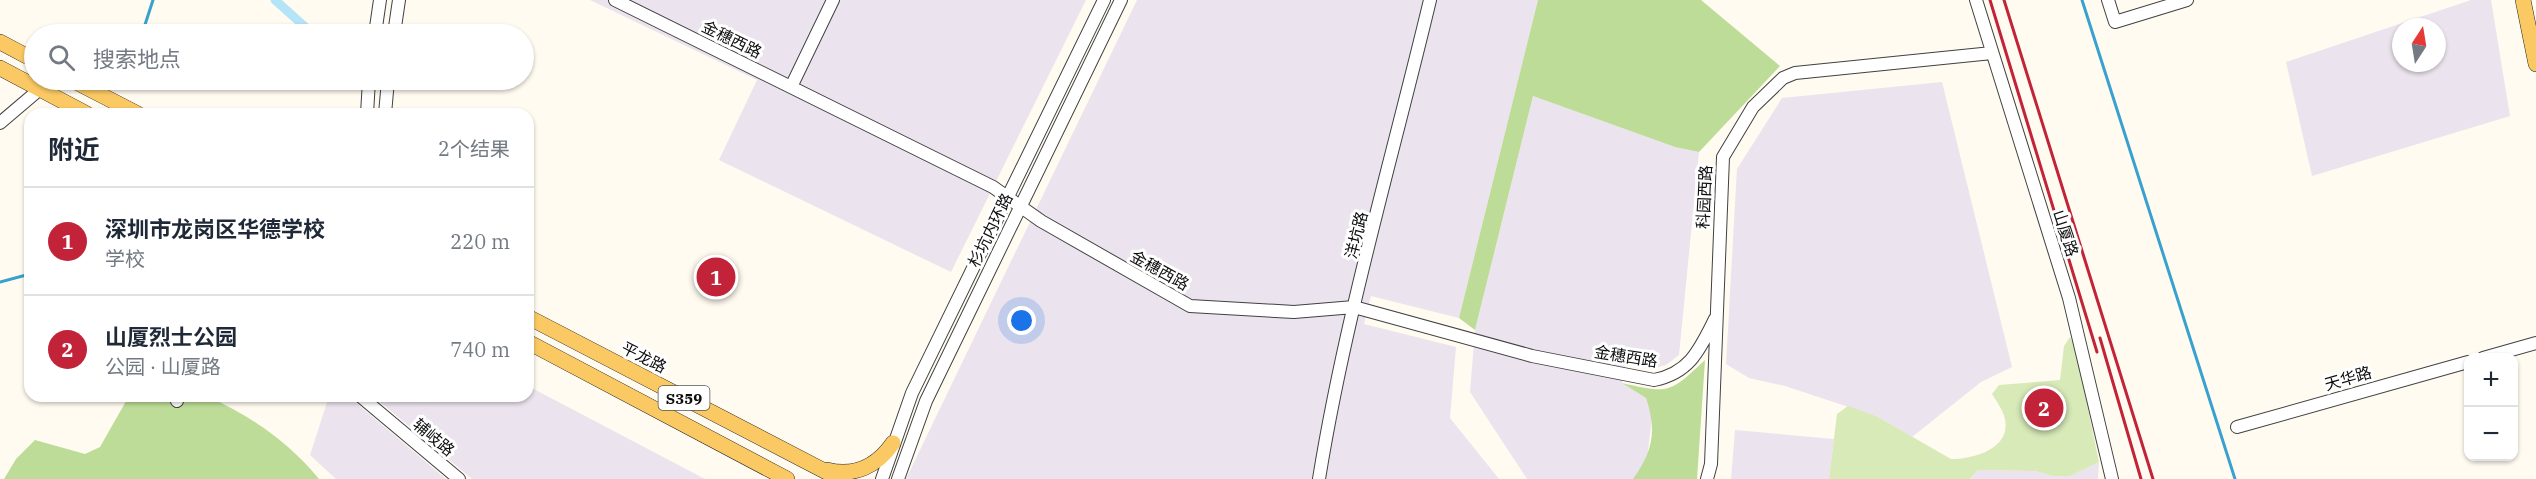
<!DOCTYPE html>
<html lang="zh">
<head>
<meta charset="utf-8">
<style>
  body { margin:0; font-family:"IBM Plex Serif","Noto Sans SC",serif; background:#f6f6f7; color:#1f2937 }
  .controls { position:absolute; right:18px; bottom:18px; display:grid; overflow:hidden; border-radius:12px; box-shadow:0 2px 4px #0004 }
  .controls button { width:54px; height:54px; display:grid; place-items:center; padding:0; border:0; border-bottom:2px solid #e0e1e3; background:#fff; color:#1f2937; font:30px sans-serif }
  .compass { position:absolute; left:2392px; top:18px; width:54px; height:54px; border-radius:50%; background:#fff; box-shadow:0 2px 4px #0004; rotate:12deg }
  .you { position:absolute; left:1022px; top:321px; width:21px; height:21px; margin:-15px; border:4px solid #fff; border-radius:50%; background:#1a73e8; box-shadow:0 0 0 9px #1a73e833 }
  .badge { display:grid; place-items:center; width:39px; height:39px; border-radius:50%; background:#c22339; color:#fff; font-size:20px; font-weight:700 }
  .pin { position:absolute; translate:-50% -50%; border:3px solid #fff; box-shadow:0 2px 6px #0006 }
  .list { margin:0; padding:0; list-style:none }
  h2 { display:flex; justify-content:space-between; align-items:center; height:78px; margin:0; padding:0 24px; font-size:26px }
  h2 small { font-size:20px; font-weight:400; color:#747a83 }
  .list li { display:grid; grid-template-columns:39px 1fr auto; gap:18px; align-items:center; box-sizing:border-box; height:108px; padding:0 24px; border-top:2px solid #e0e1e3 }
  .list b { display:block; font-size:22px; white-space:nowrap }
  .list p { margin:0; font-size:20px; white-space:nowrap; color:#747a83 }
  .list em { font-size:20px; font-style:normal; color:#747a83 }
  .icon { flex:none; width:33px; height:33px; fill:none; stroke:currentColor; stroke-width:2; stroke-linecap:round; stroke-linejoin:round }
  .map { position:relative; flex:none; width:2536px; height:479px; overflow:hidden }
  .search { position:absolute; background:#fff; box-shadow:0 2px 4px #0004; left:24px; top:24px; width:510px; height:66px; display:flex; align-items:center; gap:15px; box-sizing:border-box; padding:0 21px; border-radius:33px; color:#747a83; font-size:22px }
  .panel { position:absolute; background:#fff; box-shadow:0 2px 4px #0004; left:24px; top:108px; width:510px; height:294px; border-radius:18px }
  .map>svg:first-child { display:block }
</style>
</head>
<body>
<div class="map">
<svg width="2536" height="479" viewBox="0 0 2536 479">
  <rect width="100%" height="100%" fill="#fffbf0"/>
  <path fill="#ebe3ed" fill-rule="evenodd" d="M 590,0 L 1086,0 L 951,272 L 719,160 L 757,80 Z
    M 1137,0 L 1538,0 L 1459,318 L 1371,296 L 1364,324 L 1456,347 L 1450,418 L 1499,479 L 906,479 Z
    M 2471,0 L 2491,0 L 2510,116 L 2312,176 L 2286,62 ZM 2401,27 L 2437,27 L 2437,63 L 2401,63 Z
    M 1942,82 L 2012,367 L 1981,382 L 1912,437 L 1876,416 L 1785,386 L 1749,378 L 1726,364 L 1737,169 L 1782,98 Z
    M 1533,96 L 1675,147 L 1699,152 L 1679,355 L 1666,365 L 1649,369 L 1625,364 L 1622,383 L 1646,398 L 1652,417 L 1647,459 L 1641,479 L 1527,479 L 1470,392 L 1475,330 Z
    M 528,386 L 705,479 L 472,479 L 373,396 L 528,396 Z
    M 329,396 L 348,396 L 446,479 L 336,479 L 310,455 Z
    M 1735,430 L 1834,439 L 1829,479 L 1731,479 Z
    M 2099,462 L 2098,479 L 1970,479 L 1978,470 L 2035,471 L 2053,476 L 2070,476 Z"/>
  <path fill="#d7eab8" d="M 2070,337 L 2075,346 L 2099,462 L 2070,476 L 2053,476 L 2035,471 L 1978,470 L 1970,479 L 1829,479 L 1837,414 L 1848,406 L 1876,416 L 1951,459 C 1973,459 2011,449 2005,419 C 2003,410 1997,402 1992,394 L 1999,385 L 2060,380 L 2064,346 Z"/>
  <path fill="#bcdc97" d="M 1538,0 L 1701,0 L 1780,66 L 1699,152 L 1675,147 L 1533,96 L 1475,330 L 1459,318 Z
    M 1705,360 L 1697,479 L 1633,479 C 1653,451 1657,431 1646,398 L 1622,383 C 1669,394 1670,393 1705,360 Z
    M 129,396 C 144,396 198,392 208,397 C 250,415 290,443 319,479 L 4,479 L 16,459 L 35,440 L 85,454 L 100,447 Z"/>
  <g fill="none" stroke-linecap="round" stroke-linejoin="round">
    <path stroke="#39a1d0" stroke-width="3" d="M 2082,0 L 2235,479
      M 142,34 L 153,0
      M 0,282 L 30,274"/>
    <path stroke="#b3e4f7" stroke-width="9" d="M 275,0 L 313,34"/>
    <defs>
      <path id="minor" d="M 615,0 L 993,187 L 1041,221 L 1190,306 L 1294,312 L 1354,307 L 1532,356 L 1654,380 C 1690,373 1700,349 1715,319
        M 1976,0 L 2069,298 L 2112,479
        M 2108,0 L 2115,22 L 2187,0
        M 375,34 L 380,0
        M 394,34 L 399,0
        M 791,87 L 833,0
        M 367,114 L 369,80
        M 385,114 L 388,80
        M 0,123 L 40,89
        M 2483,358 L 2536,343
        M 175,396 L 177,401
        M 360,396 L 459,479
        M 2237,427 L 2468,362
        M 882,479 L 912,393 L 1104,0
        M 898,479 L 926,401 L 1121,0
        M 1319,479 C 1345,318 1392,159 1430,0
        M 1707,479 L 1711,464 L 1723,157 L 1753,107 L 1783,78 L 1795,73 L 1992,53"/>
      <path id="major" d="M 2523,0 L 2536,64
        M 0,42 L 34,60
        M 0,68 L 87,114
        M 72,80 L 138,114
        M 528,317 L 840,479
        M 528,342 L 787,479
        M 827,470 C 855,477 877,466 893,443"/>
    </defs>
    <use href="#minor" stroke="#414141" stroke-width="14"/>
    <use href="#major" stroke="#1f1f1f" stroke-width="16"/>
    <use href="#minor" stroke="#fff" stroke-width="12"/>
    <use href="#major" stroke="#fbc964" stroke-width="15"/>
    <path stroke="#c22339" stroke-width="3" d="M 1990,0 L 2097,352
      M 2004,0 L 2153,479
      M 2100,338 L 2141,479"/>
  </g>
  <g text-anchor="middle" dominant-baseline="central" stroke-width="6" stroke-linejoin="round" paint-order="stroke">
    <rect fill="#fff" stroke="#565656" stroke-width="1.5" x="658.5" y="386" width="51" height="24" rx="4.5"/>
    <g font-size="15" font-weight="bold" fill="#0e0e0e">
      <text x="684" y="398">S359</text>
    </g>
    <g font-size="16" fill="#0e0e0e" stroke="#fff">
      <text transform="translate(732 39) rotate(26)">金穗西路</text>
      <text transform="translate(1704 197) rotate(-87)">科园西路</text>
      <text transform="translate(990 230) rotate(-64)">杉坑内环路</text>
      <text transform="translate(2066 233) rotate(72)">山厦路</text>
      <text transform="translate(1356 235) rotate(-76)">洋坑路</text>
      <text transform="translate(1160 270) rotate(29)">金穗西路</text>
      <text transform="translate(1626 356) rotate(9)">金穗西路</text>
      <text transform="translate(644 357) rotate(27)">平龙路</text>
      <text transform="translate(2348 378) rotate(-16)">天华路</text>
      <text transform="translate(434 437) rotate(40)">辅岐路</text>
    </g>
  </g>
</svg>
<div class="controls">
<button>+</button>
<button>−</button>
</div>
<svg class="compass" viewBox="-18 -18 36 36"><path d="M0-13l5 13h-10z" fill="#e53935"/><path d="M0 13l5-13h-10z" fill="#747a83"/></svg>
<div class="you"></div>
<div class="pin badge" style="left:716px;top:277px">1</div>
<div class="pin badge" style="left:2044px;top:408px">2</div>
<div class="search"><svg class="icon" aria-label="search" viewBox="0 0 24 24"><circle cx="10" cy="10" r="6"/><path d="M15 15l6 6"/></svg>搜索地点</div>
<section class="panel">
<h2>附近<small>2个结果</small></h2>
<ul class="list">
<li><span class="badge">1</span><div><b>深圳市龙岗区华德学校</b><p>学校</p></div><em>220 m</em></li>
<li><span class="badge">2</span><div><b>山厦烈士公园</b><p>公园 · 山厦路</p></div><em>740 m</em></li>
</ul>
</section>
</div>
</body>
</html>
